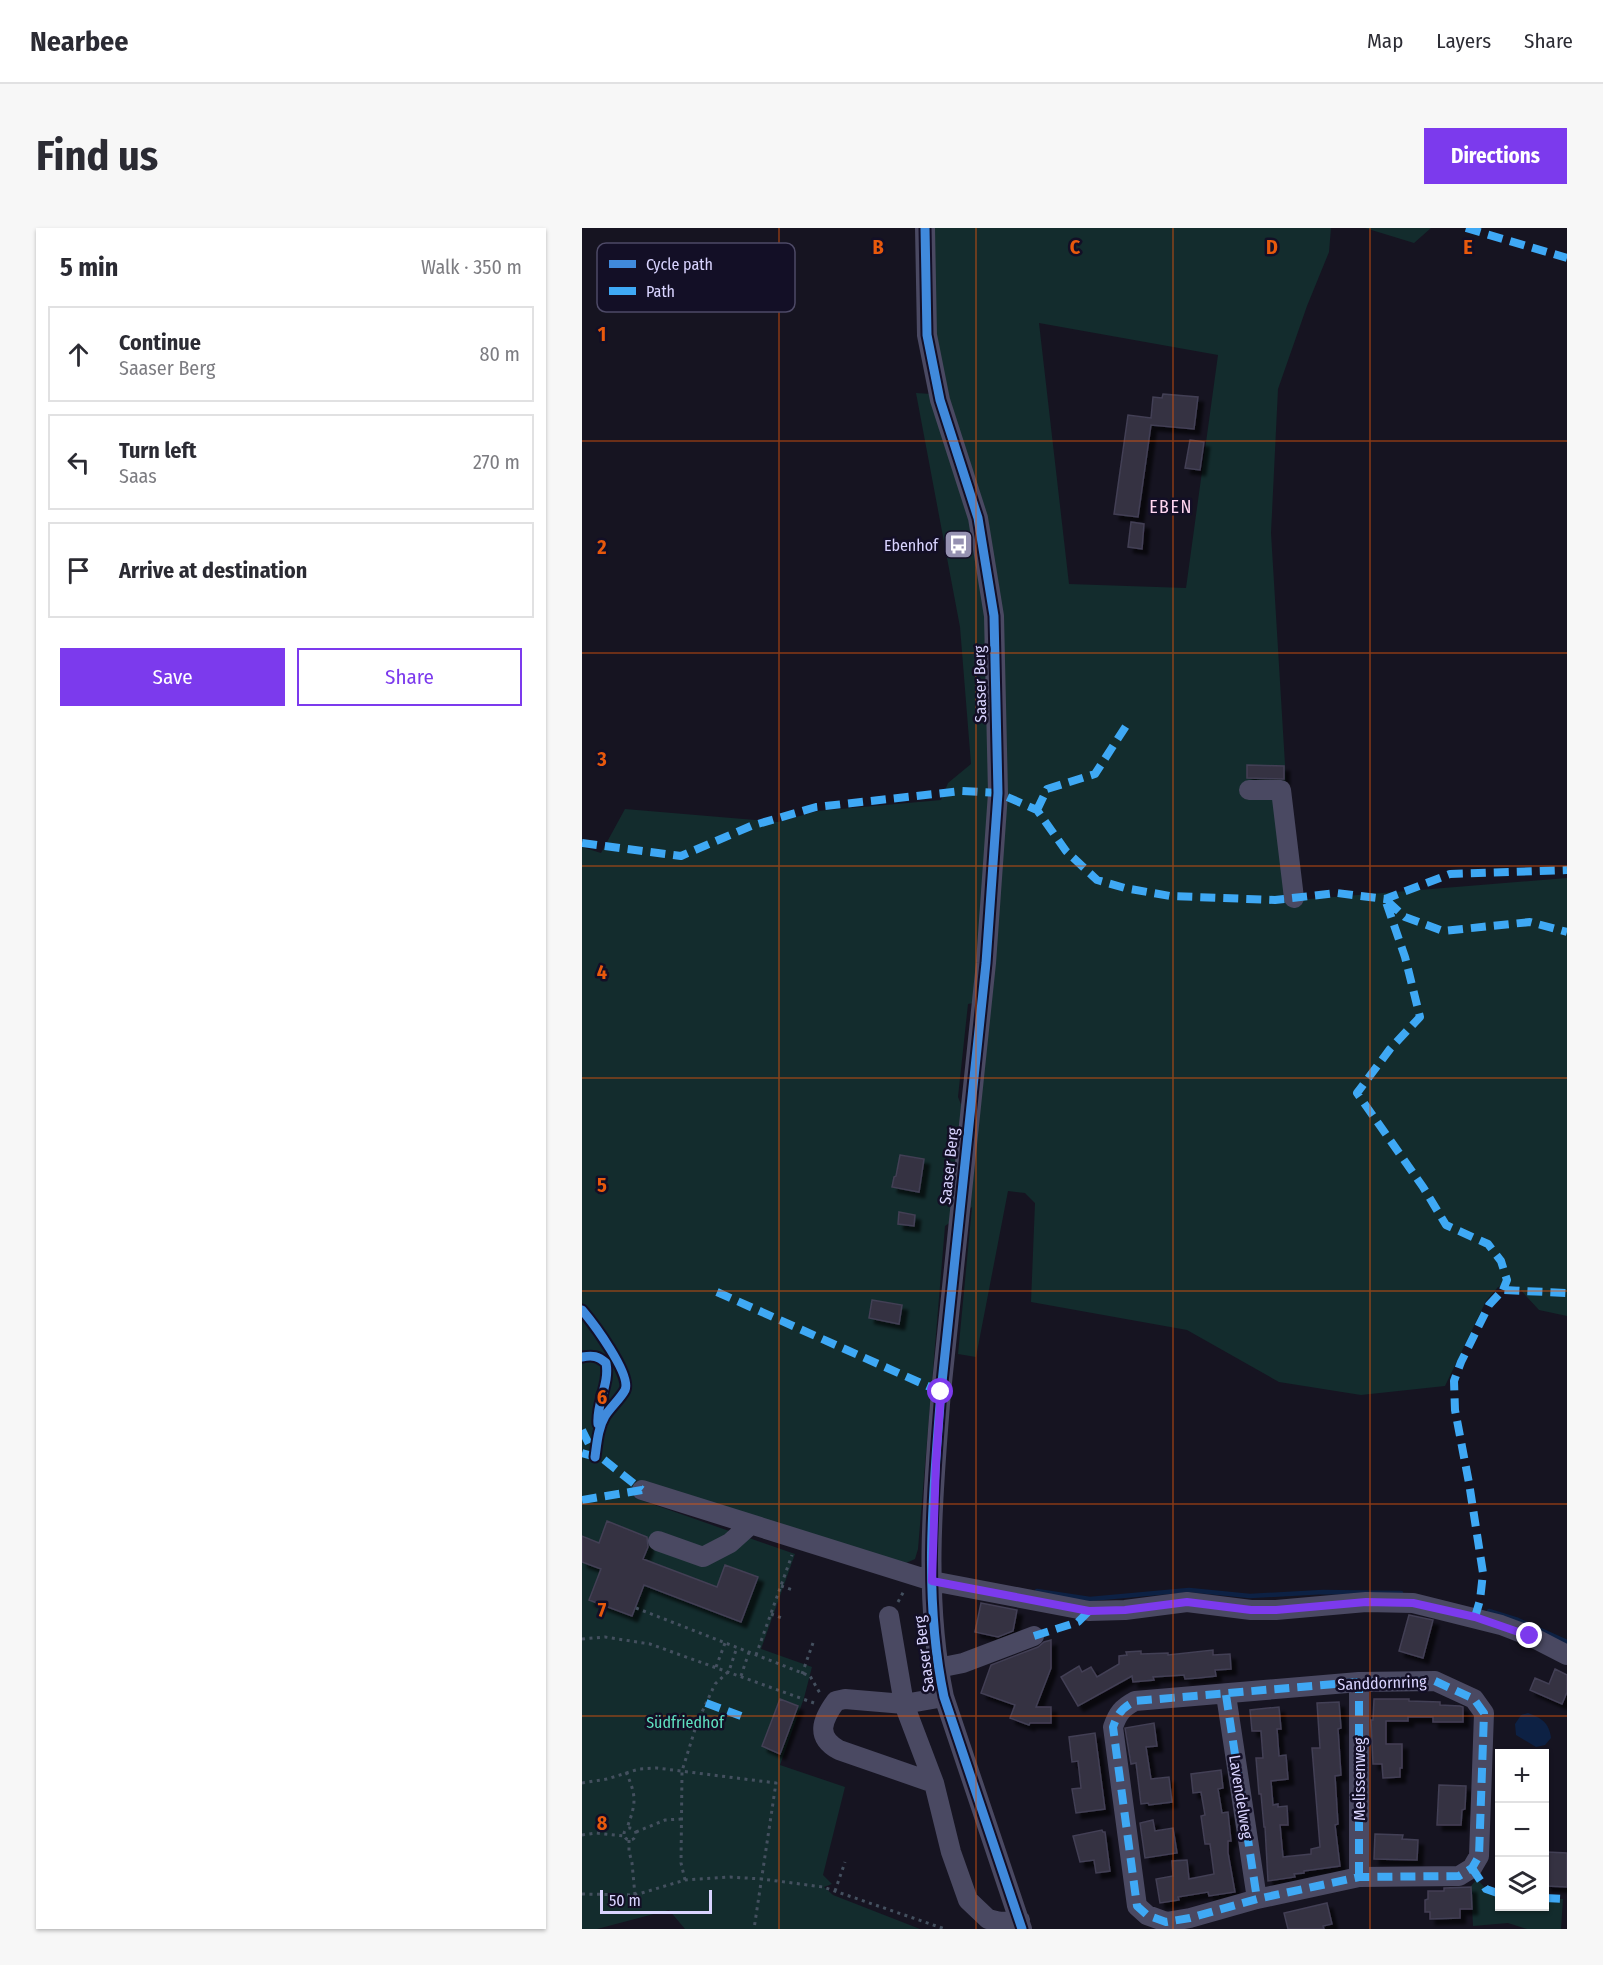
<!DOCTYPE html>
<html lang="en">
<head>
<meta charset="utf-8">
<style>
  body { margin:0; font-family:"Fira Sans Condensed",sans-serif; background:#f7f7f7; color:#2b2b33 }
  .controls { position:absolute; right:18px; bottom:18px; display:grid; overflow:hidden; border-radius:0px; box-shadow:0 2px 4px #0004 }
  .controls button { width:54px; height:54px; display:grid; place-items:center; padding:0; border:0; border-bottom:2px solid #e1e1e2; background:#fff; color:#2b2b33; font:30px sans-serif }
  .scale { position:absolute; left:18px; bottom:15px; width:112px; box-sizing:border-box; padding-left:6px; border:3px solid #d9d4ff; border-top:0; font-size:16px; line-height:21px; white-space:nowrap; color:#d9d4ff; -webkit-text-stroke:4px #130f26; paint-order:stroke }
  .stop { position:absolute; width:18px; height:18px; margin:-14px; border:4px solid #7c3aed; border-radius:50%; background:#fff }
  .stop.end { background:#7c3aed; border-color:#fff; box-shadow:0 2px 6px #0008 }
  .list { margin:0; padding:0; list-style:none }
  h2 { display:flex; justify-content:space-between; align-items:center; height:78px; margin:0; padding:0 24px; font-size:26px }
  h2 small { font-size:20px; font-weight:400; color:#7c7c81 }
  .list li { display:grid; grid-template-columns:39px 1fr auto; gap:18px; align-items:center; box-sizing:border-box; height:96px; margin:0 12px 12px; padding:0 12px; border:2px solid #e1e1e2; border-radius:0px }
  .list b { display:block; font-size:22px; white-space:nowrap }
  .list p { margin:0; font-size:20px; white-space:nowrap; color:#7c7c81 }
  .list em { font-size:20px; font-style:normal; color:#7c7c81 }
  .actions { display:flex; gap:12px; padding:18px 24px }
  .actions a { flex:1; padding:14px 0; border:2px solid #7c3aed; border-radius:0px; text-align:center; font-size:21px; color:#7c3aed }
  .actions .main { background:#7c3aed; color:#fff }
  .icon { flex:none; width:33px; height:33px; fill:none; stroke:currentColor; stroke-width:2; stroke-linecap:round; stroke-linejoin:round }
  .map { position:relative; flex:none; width:985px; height:1701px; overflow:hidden; border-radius:0px }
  header { display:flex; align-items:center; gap:36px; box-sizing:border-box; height:84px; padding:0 30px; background:#fff; border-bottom:2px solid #e1e1e2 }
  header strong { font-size:28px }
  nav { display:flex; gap:33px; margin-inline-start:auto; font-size:21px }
  .intro { display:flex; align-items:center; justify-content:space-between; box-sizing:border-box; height:144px; padding:0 36px }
  h1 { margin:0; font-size:42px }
  .button { padding:15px 27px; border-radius:0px; background:#7c3aed; color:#fff; font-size:21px; font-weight:700 }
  main { display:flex; gap:36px; padding:0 36px }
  aside { flex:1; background:#fff; border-radius:0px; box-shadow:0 2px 4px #0004 }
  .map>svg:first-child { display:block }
</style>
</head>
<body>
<header>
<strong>Nearbee</strong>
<nav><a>Map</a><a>Layers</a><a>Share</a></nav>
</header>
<div class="intro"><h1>Find us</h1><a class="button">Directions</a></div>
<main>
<aside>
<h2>5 min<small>Walk · 350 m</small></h2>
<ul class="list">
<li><svg class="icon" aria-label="ahead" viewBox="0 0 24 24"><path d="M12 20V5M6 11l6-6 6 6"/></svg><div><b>Continue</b><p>Saaser Berg</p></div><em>80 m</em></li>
<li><svg class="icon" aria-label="left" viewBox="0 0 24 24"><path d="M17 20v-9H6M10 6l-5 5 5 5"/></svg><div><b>Turn left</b><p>Saas</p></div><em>270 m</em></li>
<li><svg class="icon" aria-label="arrive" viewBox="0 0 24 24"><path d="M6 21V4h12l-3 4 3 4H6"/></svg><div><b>Arrive at destination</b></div></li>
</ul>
<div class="actions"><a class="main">Save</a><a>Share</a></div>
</aside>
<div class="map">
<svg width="985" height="1701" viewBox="0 0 985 1701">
  <defs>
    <filter id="shadow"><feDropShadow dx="5.5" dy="5.5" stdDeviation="1.5" flood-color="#0009"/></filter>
  </defs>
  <rect width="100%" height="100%" fill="#161421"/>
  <path fill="#132c2d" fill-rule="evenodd" d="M 352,0 L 749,0 L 747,24 L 725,78 L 696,161 L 689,305 L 704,553 L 715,672 L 985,650 L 985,1088 L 957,1082 L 935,1058 L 916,1059 L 904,1073 L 863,1158 L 779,1167 L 697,1154 L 605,1102 L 449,1074 L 453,975 L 443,965 L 426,963 L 394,1129 L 376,1126 L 390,979 L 363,998 L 336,1321 L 333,1331 L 322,1336 L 63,1255 L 53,1270 L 213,1326 L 179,1421 L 230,1439 L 222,1470 L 198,1537 L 263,1559 L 241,1647 L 250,1656 L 242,1659 L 251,1667 L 338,1701 L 103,1701 L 87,1682 L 15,1701 L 0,1701 L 0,619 L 19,625 L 43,581 L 196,594 L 236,583 L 359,572 L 366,555 L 389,536 L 378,399 L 334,165 L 364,167 L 353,105 ZM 457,95 L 636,127 L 604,360 L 487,356 ZM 406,772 L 390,904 L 376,869 L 386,776 Z
    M 783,0 L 849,0 L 832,15 Z
    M 895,1651 L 904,1661 L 917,1666 L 918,1678 L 963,1678 L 963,1670 L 981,1671 L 979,1701 L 945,1701 L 926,1695 L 891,1698 L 889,1658 Z"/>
  <path fill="#0d2144" d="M 946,1485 C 960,1490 967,1495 969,1510 L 963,1517 L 954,1519 L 934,1507 L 933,1496 L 939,1487 Z"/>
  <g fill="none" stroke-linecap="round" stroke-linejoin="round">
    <path stroke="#0d2144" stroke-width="4.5" d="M 455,1363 L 508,1371 L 607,1362 L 668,1368 L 741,1364 L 819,1365
      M 907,1383 L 936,1392 L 985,1414"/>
  </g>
  <path fill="#343243" stroke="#433f54" stroke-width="1.5" filter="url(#shadow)" d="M 581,166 L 616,169 L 612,201 L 569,197 L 556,289 L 532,286 L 546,187 L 569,190 L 571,169 L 580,170 Z
    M 608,212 L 622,214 L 618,242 L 603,240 Z
    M 549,294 L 562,296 L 560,321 L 546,319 Z
    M 665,537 L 702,538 L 702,551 L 665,550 Z
    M 318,927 L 342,931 L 337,964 L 310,959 L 312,949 L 314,948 Z
    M 317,984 L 333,987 L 332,998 L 316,996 Z
    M 290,1072 L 320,1077 L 317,1096 L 287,1090 Z
    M 25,1293 L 65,1309 L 66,1319 L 61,1331 L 135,1359 L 143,1337 L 176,1349 L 159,1394 L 62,1357 L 50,1388 L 7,1372 L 19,1341 L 0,1334 L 0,1308 L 17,1315 Z
    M 399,1375 L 435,1382 L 431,1403 L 416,1409 L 393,1404 Z
    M 827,1387 L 851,1392 L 841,1430 L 817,1423 Z
    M 469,1412 L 469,1440 L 454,1479 L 469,1479 L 469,1495 L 448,1495 L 447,1497 L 428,1490 L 433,1477 L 399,1465 L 409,1437 L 456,1419 L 462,1414 Z
    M 631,1422 L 631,1427 L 648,1426 L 649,1441 L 633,1442 L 634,1448 L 616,1450 L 603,1451 L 602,1447 L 571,1449 L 572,1452 L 551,1454 L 550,1448 L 496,1478 L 479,1449 L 497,1438 L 500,1444 L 509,1439 L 515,1449 L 537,1436 L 537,1428 L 545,1427 L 544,1424 L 559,1423 L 559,1426 L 586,1425 L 586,1427 Z
    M 973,1441 L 985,1447 L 985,1464 L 980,1476 L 948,1462 L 953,1450 L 967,1456 Z
    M 198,1471 L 216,1478 L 198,1526 L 180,1518 Z
    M 792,1471 L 827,1471 L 827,1473 L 858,1474 L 858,1477 L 878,1478 L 881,1479 L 881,1494 L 851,1494 L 851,1489 L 826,1489 L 826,1493 L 804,1493 L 804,1516 L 820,1516 L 820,1540 L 818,1540 L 818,1549 L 801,1550 L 800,1536 L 791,1536 L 789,1492 L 791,1492 Z
    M 757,1474 L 759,1500 L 756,1501 L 759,1547 L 753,1548 L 756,1596 L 753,1597 L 758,1638 L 722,1643 L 722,1645 L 712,1646 L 713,1649 L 686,1653 L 683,1599 L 682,1599 L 679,1566 L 677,1566 L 674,1530 L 681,1530 L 679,1503 L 670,1503 L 668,1482 L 697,1479 L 699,1501 L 695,1501 L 697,1528 L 704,1527 L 706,1551 L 689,1553 L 691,1577 L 696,1576 L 696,1579 L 705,1578 L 706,1597 L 698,1597 L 701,1629 L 729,1626 L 729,1621 L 738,1619 L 730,1520 L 738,1520 L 735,1475 Z
    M 572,1495 L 575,1518 L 564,1519 L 569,1551 L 587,1549 L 590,1574 L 567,1577 L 566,1575 L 559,1576 L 554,1535 L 549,1536 L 543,1500 Z
    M 513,1505 L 523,1581 L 494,1585 L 490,1561 L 499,1560 L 496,1533 L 490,1534 L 487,1509 Z
    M 639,1542 L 641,1560 L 636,1561 L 640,1585 L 646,1584 L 649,1613 L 646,1613 L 646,1625 L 653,1664 L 627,1668 L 626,1664 L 596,1669 L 597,1672 L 578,1675 L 574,1651 L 591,1648 L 590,1633 L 605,1632 L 607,1651 L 632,1646 L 628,1616 L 623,1616 L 619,1588 L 623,1587 L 619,1564 L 611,1565 L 609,1546 Z
    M 857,1557 L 884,1558 L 883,1581 L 880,1582 L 879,1597 L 855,1597 Z
    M 571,1592 L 573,1603 L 591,1600 L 595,1625 L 563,1630 L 558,1595 Z
    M 520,1602 L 521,1604 L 523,1604 L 528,1643 L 514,1645 L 512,1632 L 498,1634 L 491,1608 Z
    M 793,1606 L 821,1607 L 820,1611 L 836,1612 L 835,1632 L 792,1631 Z
    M 965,1624 L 985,1625 L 985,1659 L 964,1658 L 963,1634 L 964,1634 Z
    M 889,1659 L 890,1681 L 878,1681 L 878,1690 L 848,1691 L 848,1684 L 843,1684 L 843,1672 L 846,1671 L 846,1663 L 862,1663 L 862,1660 Z
    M 745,1675 L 750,1696 L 741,1698 L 742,1701 L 706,1701 L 702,1685 Z"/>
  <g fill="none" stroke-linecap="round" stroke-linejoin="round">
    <path stroke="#44505f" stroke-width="3" stroke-dasharray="3 4.5" stroke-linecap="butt" d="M 199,1358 L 211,1362
      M 316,1374 L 323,1361
      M 54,1380 L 228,1448 L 239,1467
      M 189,1386 L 200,1390
      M 0,1411 L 23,1409 L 68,1416 L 232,1475
      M 174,1427 L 210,1327
      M 134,1439 L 143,1415
      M 220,1446 L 232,1412
      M 159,1448 L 167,1424
      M 44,1544 C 55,1569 54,1575 45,1600
      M 0,1555 L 25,1551 L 57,1541 L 75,1540 L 194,1555 L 172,1701
      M42 1606a6 6 0 1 1 12 0a6 6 0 1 1-12 0Z
      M 54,1604 L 83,1592 L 99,1591
      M 0,1607 L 14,1605 L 42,1608
      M 47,1612 L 47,1623 L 50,1635 L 53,1667
      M 103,1652 L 99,1635 L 100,1543 L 115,1495 L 133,1456 L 147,1443 L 155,1419
      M 253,1663 L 263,1634
      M 0,1666 L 53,1667 L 103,1652 L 148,1649 L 180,1651 L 241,1659 L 363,1701"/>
    <path stroke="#4a4962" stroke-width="20" d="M 343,0 L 345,107 L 358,172 L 396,290 L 412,388 L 416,565 L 404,735 L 359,1164 C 351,1264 341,1370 362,1469 L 440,1701
      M 667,562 L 699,562 L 712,670
      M 60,1262 L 350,1353 L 507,1383 L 543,1382 L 605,1374 L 669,1382 L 694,1382 L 784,1374 L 831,1375 L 919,1397 L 948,1408 L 985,1427
      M 76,1313 L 121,1329 L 148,1315 L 168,1297
      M 307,1388 L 322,1476 L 352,1555 L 369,1624 L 386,1672 L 406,1691 L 418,1694 L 438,1692
      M 356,1440 L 381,1435 L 452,1408
      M 853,1453 L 892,1471 L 902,1485 L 897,1628 L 890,1640 L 877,1648 L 777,1649 L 675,1671 L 608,1690 L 584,1694 L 565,1687 L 555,1678 L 531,1499 C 536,1485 540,1480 553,1473 L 777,1454 Z
      M 644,1467 L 675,1671
      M 352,1555 L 257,1522 C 233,1509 240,1492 254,1473 L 263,1471 L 322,1476 L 362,1469
      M 777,1649 L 777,1454"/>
    <path stroke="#3fa9f5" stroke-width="8" stroke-dasharray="15 8" stroke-linecap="butt" d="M 884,0 L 985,30
      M 455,582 L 465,561 L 513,546 L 544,498
      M 0,615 L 99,628 L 169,598 L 234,579 L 380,563 L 416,565 L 455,582 L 484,623 L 515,652 L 543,660 L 588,668 L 693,672 L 755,665 L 803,671 L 868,646 L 985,642
      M 921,1062 L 925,1052 L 919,1033 L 906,1016 L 864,997 L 841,959 L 775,865 L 808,821 L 838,789 L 823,729 L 803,671 L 823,689 L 861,703 L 948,694 L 985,704
      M 135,1064 L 359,1164
      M 0,1202 L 12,1226
      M 0,1225 L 21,1231 L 60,1262
      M 0,1272 L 60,1262
      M 893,1389 L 898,1372 L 901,1345 L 887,1255 L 873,1182 L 872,1153 L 879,1134 L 907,1077 L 921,1062 L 985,1065
      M 452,1408 L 496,1394 L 507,1383
      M 853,1453 L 892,1471 L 902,1485 L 897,1628 L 890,1640 L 877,1648 L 777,1649 L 675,1671 L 608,1690 L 584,1694 L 565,1687 L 555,1678 L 531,1499 C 536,1485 540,1480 553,1473 L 777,1454 Z
      M 644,1467 L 675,1671
      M 124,1475 L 159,1488
      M 890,1640 L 904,1661 L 918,1666
      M 777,1649 L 777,1454
      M 963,1670 L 985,1671"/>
    <defs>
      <path id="cycleway" d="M 343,0 L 345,107 L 358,172 L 396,290 L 412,388 L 416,565 L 404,735 L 359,1164 C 351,1264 341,1370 362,1469 L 440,1701
        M 0,1082 C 11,1095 50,1147 43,1162 C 39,1170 28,1180 23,1188 C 16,1200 15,1215 13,1229
        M 0,1129 C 11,1127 16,1128 24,1135 C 28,1156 14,1175 16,1196"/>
    </defs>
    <use href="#cycleway" stroke="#130f26" stroke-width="13"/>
    <use href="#cycleway" stroke="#408adc" stroke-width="9"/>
  </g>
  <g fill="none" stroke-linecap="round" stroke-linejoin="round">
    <path stroke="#7c3aed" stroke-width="8" d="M 359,1164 L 354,1233 L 350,1353 L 507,1383 L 543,1382 L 605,1374 L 669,1382 L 694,1382 L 784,1374 L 831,1375 L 893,1389 L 948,1408"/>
  </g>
  <path fill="none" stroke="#e8590c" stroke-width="1.5" stroke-opacity="0.55" d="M 197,0 L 197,1701M 394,0 L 394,1701M 591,0 L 591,1701M 788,0 L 788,1701M 0,213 L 985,213M 0,425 L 985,425M 0,638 L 985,638M 0,850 L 985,850M 0,1063 L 985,1063M 0,1276 L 985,1276M 0,1488 L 985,1488"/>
  <defs>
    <symbol id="bus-square" viewBox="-11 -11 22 22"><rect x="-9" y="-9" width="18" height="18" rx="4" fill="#9591b1" stroke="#130f26"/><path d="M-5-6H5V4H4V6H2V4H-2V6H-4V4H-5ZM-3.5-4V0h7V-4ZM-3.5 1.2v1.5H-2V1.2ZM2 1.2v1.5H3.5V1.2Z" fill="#fff"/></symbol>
  </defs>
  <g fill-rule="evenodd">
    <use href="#bus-square" x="360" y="300" width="33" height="33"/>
  </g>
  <g text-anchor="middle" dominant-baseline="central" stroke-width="5" stroke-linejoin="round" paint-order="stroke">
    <g font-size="16" fill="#d9d4ff" stroke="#130f26" text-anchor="end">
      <text x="356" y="317">Ebenhof</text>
    </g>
    <g font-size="16" fill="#d9d4ff" stroke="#130f26">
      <text transform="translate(398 456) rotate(-91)">Saaser Berg</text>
      <text transform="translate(367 938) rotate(-84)">Saaser Berg</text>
      <text transform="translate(342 1426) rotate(-97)">Saaser Berg</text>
      <text transform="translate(800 1455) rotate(-2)">Sanddornring</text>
      <text transform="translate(777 1551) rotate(-90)">Melissenweg</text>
      <text transform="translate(659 1569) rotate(81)">Lavendelweg</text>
    </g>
    <g font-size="16" fill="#5fe0c0" stroke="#130f26">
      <text x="103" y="1494">Südfriedhof</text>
    </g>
    <g font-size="18" letter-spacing="1.5" fill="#ffd6f0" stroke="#130f26">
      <text x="589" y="279">EBEN</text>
    </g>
  </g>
  <rect x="15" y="15" width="198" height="69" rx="9" fill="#130f26" stroke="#4e4a67" stroke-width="1.5"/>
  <rect x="27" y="32" width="27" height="8" fill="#408adc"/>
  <rect x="27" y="59" width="27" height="8" fill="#3fa9f5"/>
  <g font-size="16" fill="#d9d4ff">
    <text x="64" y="42">Cycle path</text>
    <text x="64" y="69">Path</text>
  </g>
  <g font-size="20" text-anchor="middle" font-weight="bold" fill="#e8590c" stroke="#130f26" stroke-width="5" stroke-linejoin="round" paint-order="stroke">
    <text x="296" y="26">B</text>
    <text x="493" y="26">C</text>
    <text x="690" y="26">D</text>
    <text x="886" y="26">E</text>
    <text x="20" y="113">1</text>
    <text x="20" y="326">2</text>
    <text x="20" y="538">3</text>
    <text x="20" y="751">4</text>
    <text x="20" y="964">5</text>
    <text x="20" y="1176">6</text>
    <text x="20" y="1389">7</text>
    <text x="20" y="1602">8</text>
  </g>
</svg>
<div class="controls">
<button>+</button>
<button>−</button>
<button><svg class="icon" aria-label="layers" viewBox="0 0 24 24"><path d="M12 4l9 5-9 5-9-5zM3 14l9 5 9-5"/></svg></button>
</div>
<div class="scale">50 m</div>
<div class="stop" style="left:359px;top:1164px"></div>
<div class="stop end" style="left:948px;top:1408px"></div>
</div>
</main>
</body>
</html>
